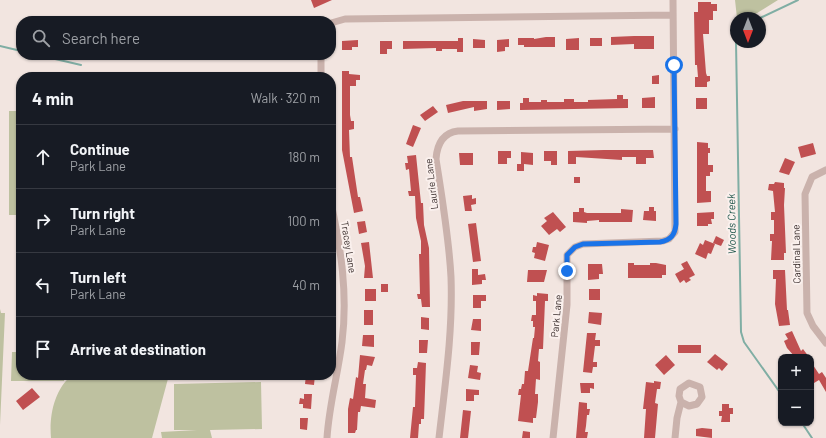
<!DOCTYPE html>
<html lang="en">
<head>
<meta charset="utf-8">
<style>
  body { margin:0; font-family:Barlow,sans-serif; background:#20242c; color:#f1f3f6 }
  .controls { position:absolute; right:12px; bottom:12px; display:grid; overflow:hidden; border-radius:8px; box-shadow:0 1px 3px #0004 }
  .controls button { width:36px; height:36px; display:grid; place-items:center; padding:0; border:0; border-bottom:1px solid #363941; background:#171b24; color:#f1f3f6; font:20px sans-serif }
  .compass { position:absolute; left:730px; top:12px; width:36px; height:36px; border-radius:50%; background:#171b24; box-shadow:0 1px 3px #0004; rotate:180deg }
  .stop { position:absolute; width:12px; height:12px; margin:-9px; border:3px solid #1a73e8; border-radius:50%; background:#fff }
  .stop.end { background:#1a73e8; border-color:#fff; box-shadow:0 1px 4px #0008 }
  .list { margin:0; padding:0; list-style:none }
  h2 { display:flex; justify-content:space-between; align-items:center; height:52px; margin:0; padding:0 16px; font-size:17px }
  h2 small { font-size:13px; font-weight:400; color:#9ea1a6 }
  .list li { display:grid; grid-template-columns:26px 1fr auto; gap:12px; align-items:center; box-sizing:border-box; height:64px; padding:0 16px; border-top:1px solid #363941 }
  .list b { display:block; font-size:15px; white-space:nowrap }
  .list p { margin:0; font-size:13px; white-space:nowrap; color:#9ea1a6 }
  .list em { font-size:13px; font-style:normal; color:#9ea1a6 }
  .icon { flex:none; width:22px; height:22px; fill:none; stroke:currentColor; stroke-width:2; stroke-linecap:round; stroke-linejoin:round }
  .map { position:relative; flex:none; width:826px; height:438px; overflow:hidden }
  .search { position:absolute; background:#171b24; box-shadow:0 1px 3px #0004; left:16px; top:16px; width:320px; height:44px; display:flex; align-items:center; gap:10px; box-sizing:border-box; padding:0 14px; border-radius:16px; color:#9ea1a6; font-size:15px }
  .panel { position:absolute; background:#171b24; box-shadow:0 1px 3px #0004; left:16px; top:72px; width:320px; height:308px; border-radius:16px }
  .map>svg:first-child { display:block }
</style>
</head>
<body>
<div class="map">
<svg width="826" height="438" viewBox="0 0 826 438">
  <rect width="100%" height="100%" fill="#f2e5e0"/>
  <path fill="#bec1a0" d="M 735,0 L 778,0 L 749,18 L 737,18 Z
    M 9,111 L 21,111 L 21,215 L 9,215 Z
    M 0,309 L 1,313 L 5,313 L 0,425 Z
    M 12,352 L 21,352 L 21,375 L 64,375 L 64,381 L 11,381 Z
    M 72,375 L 169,375 L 152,438 L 51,438 C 49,416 54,390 72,375 Z
    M 261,382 L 262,429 L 210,430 L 212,438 L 162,438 L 161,432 L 197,430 L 174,430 L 174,384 Z"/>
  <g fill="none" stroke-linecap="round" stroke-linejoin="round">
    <path stroke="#80aea4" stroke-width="2" d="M 760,18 L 798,0
      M 736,42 L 741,332 L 744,342 L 781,394
      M 0,46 L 21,51
      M 38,55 L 81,65
      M 802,423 L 812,438"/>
  </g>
  <path fill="#c05051" d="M 311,0 L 332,0 L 314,8 Z
    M 698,2 L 711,2 L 711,4 L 717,4 L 717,11 L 713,11 L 713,20 L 709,20 L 709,34 L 703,34 L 706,73 L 707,76 L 710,76 L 710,81 L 707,82 L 707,87 L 695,87 L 695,77 L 698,77 L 697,65 L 695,65 L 694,12 L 698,12 Z
    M 634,36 L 654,36 L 654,49 L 634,49 L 634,44 L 611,45 L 611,37 Z
    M 546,37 L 555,37 L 555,47 L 524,47 L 524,45 L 518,45 L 518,38 L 534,38 L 534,39 Z
    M 458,38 L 463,38 L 463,52 L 457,52 L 457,49 L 442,49 L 442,51 L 436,51 L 436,48 L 403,49 L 403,41 L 458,41 Z
    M 579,38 L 579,50 L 566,50 L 566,39 Z
    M 590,38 L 602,38 L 602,46 L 590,46 Z
    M 473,39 L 485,40 L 485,48 L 473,48 Z
    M 509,39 L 509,47 L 505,47 L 505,51 L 497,52 L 497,40 Z
    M 358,40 L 358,47 L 352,47 L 352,50 L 342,50 L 342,41 Z
    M 380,41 L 392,41 L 392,49 L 387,49 L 387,54 L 380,54 Z
    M 342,71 L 349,71 L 349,74 L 360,75 L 360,80 L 356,80 L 356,86 L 350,86 L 350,115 L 351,121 L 354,121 L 354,129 L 349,130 L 350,157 L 352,157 L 358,197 L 360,197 L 363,211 L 354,213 L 342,150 Z
    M 659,75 L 659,84 L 652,84 L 652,76 Z
    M 617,95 L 623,95 L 623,99 L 628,99 L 628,108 L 520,110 L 520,103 L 523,103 L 523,98 L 529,98 L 529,102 L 541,102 L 541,100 L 547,100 L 547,102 L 564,102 L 564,99 L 574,99 L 574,102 L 588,102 L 588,100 L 617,99 Z
    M 655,97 L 655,108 L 642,108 L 642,98 Z
    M 696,98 L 707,98 L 707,109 L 696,109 Z
    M 463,101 L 487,101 L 487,109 L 474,111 L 474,107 L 448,113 L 446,105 Z
    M 497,101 L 510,101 L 510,109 L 497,110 Z
    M 433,106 L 438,112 L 425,121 L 420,115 Z
    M 413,125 L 421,128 L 413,147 L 406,144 Z
    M 697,142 L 708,143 L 708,148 L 710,148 L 710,153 L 708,153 L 708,165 L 713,165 L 713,172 L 710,172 L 710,176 L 706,176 L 706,191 L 711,191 L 711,202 L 697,203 Z
    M 813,143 L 816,154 L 801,158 L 798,147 Z
    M 604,150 L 653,150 L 654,158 L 646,158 L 646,164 L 636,164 L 636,157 L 622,157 L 622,160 L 576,157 L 576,164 L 568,164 L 568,151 Z
    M 498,151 L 511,151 L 511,158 L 507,158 L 507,164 L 498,164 Z
    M 544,151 L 557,151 L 557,165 L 551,165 L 551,161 L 544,161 Z
    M 521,152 L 533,153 L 533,165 L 524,164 L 524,171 L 517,171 L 517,164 L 521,164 Z
    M 459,153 L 473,153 L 473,165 L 460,165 Z
    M 416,155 L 421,203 L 423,203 L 424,225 L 429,248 L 430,307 L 422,307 L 421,299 L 418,299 L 417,294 L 420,294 L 419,254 L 421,254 L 421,241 L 416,218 L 415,196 L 409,196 L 408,191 L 411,191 L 409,169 L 406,170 L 405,163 L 408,163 L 407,156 Z
    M 785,158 L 795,162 L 789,175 L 779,172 Z
    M 574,177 L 580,177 L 580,183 L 574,183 Z
    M 775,182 L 784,183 L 784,188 L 785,188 L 784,205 L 786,253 L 784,253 L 784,260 L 771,260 L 772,241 L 770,241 L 770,234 L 774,234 L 774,220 L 771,220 L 771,212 L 775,212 L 773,191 L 768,190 L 769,184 L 774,184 Z
    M 472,195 L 472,199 L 476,198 L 476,204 L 471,205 L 472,211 L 465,211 L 463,196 Z
    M 649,207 L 654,207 L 654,211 L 656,211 L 656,221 L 643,220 L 644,211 L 649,211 Z
    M 579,208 L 584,208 L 584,212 L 587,213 L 621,213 L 621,209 L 633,210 L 632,222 L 599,222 L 599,220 L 587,221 L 587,223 L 573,222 L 573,212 L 579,212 Z
    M 553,212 L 566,227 L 560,232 L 557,229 L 549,235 L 541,226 L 547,221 L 544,218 Z
    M 714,212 L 714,219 L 711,219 L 712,224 L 708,224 L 708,226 L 697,226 L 697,213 Z
    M 365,221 L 367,232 L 359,234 L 357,222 Z
    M 476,223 L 481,261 L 473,262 L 468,224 Z
    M 716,236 L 724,240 L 721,246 L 713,243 Z
    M 705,240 L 715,244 L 711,254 L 708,253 L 706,259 L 695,254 L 700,243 L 703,245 Z
    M 369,242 L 373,278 L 364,278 L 365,266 L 361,243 Z
    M 537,242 L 549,245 L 545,261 L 534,258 L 535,253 L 532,252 L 533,247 L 536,247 Z
    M 687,261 L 695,275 L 689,278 L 691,280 L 686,283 L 684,280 L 680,283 L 675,274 L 684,269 L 681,264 Z
    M 628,263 L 634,263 L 634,265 L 650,265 L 650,263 L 656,263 L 666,265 L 666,275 L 662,275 L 662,278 L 628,278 Z
    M 588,264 L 602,264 L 603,274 L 599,274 L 599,279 L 588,280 Z
    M 472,269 L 478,269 L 478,275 L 485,274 L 486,280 L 482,280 L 482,284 L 472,285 Z
    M 528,270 L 547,270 L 544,282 L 527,282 Z
    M 773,270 L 785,270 L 787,310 L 788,310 L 790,325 L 779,326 L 775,304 L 776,279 L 773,279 Z
    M 381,284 L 388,284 L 388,292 L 381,292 Z
    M 365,289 L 376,289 L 376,301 L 365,301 Z
    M 589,289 L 600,289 L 600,300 L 589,300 Z
    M 537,293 L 548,294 L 548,301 L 545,301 L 543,349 L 539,349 L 538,361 L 540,362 L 540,380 L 536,379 L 535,394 L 538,394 L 538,402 L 536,418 L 533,418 L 533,423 L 518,421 L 521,395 L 518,395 L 519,389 L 521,389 L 522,384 L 524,384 L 525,371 L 528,371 L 533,338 L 534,338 L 535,327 L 533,327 L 533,321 L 531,321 L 532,315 L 536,315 L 536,301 L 533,301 L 533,295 L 537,296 Z
    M 473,295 L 486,295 L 486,301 L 481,301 L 481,308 L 473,308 Z
    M 364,310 L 373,310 L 373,325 L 364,325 Z
    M 589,312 L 602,313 L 601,325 L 588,323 Z
    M 421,317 L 429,318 L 429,330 L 421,329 Z
    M 473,319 L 481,319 L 481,331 L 471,330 Z
    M 792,331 L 801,351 L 803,349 L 809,357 L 795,357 L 787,348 L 784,341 L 788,339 L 785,334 Z
    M 587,333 L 596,333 L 595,340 L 600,340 L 600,346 L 595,346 L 593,362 L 597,362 L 597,367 L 593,367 L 592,373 L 583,372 Z
    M 363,335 L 374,335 L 374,347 L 362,346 Z
    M 419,340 L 428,340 L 427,353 L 419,353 Z
    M 471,342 L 480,342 L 479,355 L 471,355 Z
    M 678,345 L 701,345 L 701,353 L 678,353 Z
    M 715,354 L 728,364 L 722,371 L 719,368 L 717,370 L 707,362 Z
    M 360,355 L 375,357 L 372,366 L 367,365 L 366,370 L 365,370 L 363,384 L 366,384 L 365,398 L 376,400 L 375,408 L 361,406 L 360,412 L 358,412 L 357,430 L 356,430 L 355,433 L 348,433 L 348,409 L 350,398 L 353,399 L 356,377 L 358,378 Z
    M 666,355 L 675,365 L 664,375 L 655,365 Z
    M 418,362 L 426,363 L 424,419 L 421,419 L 421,424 L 419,424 L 418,438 L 410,438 L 413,407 L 415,407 L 416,375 L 413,375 L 413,368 L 417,368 Z
    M 811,362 L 819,374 L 822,372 L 826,378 L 826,392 L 819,380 L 814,383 L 813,381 L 811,382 Z
    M 470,365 L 478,366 L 477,372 L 481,373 L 480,380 L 468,378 Z
    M 306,375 L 315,375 L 314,385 L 305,384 Z
    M 654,381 L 661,382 L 660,389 L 657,389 L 655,403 L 658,404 L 655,438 L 644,438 L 646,409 L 643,409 L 646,382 L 654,383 Z
    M 580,383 L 594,383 L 594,389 L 590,388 L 590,393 L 581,393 Z
    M 32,388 L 40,397 L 23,410 L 16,401 Z
    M 466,389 L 479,390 L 479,395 L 474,395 L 474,401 L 466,401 Z
    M 304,394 L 312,394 L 311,409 L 303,408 L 303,404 L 299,404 L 300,398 L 304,399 Z
    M 579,402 L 587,403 L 587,409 L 590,409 L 589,415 L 587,415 L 586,426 L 585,432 L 588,432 L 587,438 L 576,438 Z
    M 722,404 L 729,404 L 729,408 L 733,408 L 733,414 L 730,414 L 730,422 L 721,422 L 722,416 L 719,416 L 719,411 L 722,411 Z
    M 463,410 L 471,411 L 468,438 L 460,438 Z
    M 300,418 L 308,418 L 307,430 L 300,429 Z
    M 702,428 L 712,429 L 712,438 L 696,436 L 696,429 Z
    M 523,431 L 530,432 L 530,438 L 522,438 Z"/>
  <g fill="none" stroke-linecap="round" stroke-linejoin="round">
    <path stroke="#cab2ac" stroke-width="7" d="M 331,23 L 345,19 L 673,15
      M 321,55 L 321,77
      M 826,170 L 812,177 L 805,194 L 807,313 L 813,326 L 826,343
      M 327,438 C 329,405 338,374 342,342 C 348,294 341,249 331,203
      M 439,438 C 445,385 453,331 451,277 C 449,238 442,198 436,159 C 437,145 442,133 458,131 L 675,129
      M 553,438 L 567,305 L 567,255 L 575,247 L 583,244 L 663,241 L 669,239 L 675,232 L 673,0
      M 675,438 L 677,418 L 681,402 L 679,396 L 680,389 L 689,383 L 700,387 L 702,397 L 697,404 L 689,406 L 681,402"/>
  </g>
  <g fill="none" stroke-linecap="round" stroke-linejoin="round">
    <path stroke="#1a73e8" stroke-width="5" d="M 567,271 L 567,255 L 575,247 L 583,244 L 660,242 C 671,240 675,235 676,224 L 674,65"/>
  </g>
  <g text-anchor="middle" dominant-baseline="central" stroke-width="4" stroke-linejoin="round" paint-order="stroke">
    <g font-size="10" fill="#382c2b" stroke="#faf0ed">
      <text transform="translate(431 184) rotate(-97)">Laurie Lane</text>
      <text transform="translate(349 247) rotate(81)">Tracey Lane</text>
      <text transform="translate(796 254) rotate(-91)">Cardinal Lane</text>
      <text transform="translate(556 316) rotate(-85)">Park Lane</text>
    </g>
    <g font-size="11" font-style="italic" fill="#22584e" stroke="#faf0ed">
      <text transform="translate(731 224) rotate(-91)">Woods Creek</text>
    </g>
  </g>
</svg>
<div class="controls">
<button>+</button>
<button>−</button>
</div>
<svg class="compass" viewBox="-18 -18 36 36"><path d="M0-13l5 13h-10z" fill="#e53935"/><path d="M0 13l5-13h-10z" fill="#9ea1a6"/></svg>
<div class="stop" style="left:674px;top:65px"></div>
<div class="stop end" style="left:567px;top:271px"></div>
<div class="search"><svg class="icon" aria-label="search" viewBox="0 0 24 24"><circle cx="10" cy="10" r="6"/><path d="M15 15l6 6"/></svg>Search here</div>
<section class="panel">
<h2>4 min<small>Walk · 320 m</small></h2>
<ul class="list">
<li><svg class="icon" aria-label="ahead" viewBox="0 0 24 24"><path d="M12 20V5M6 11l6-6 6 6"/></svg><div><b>Continue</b><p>Park Lane</p></div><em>180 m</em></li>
<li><svg class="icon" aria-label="right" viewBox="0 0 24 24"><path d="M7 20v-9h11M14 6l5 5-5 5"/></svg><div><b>Turn right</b><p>Park Lane</p></div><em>100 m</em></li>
<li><svg class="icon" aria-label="left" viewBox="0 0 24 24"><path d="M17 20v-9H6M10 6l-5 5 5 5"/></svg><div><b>Turn left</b><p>Park Lane</p></div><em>40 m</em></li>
<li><svg class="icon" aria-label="arrive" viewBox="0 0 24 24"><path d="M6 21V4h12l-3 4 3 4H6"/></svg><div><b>Arrive at destination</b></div></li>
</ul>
</section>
</div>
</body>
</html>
